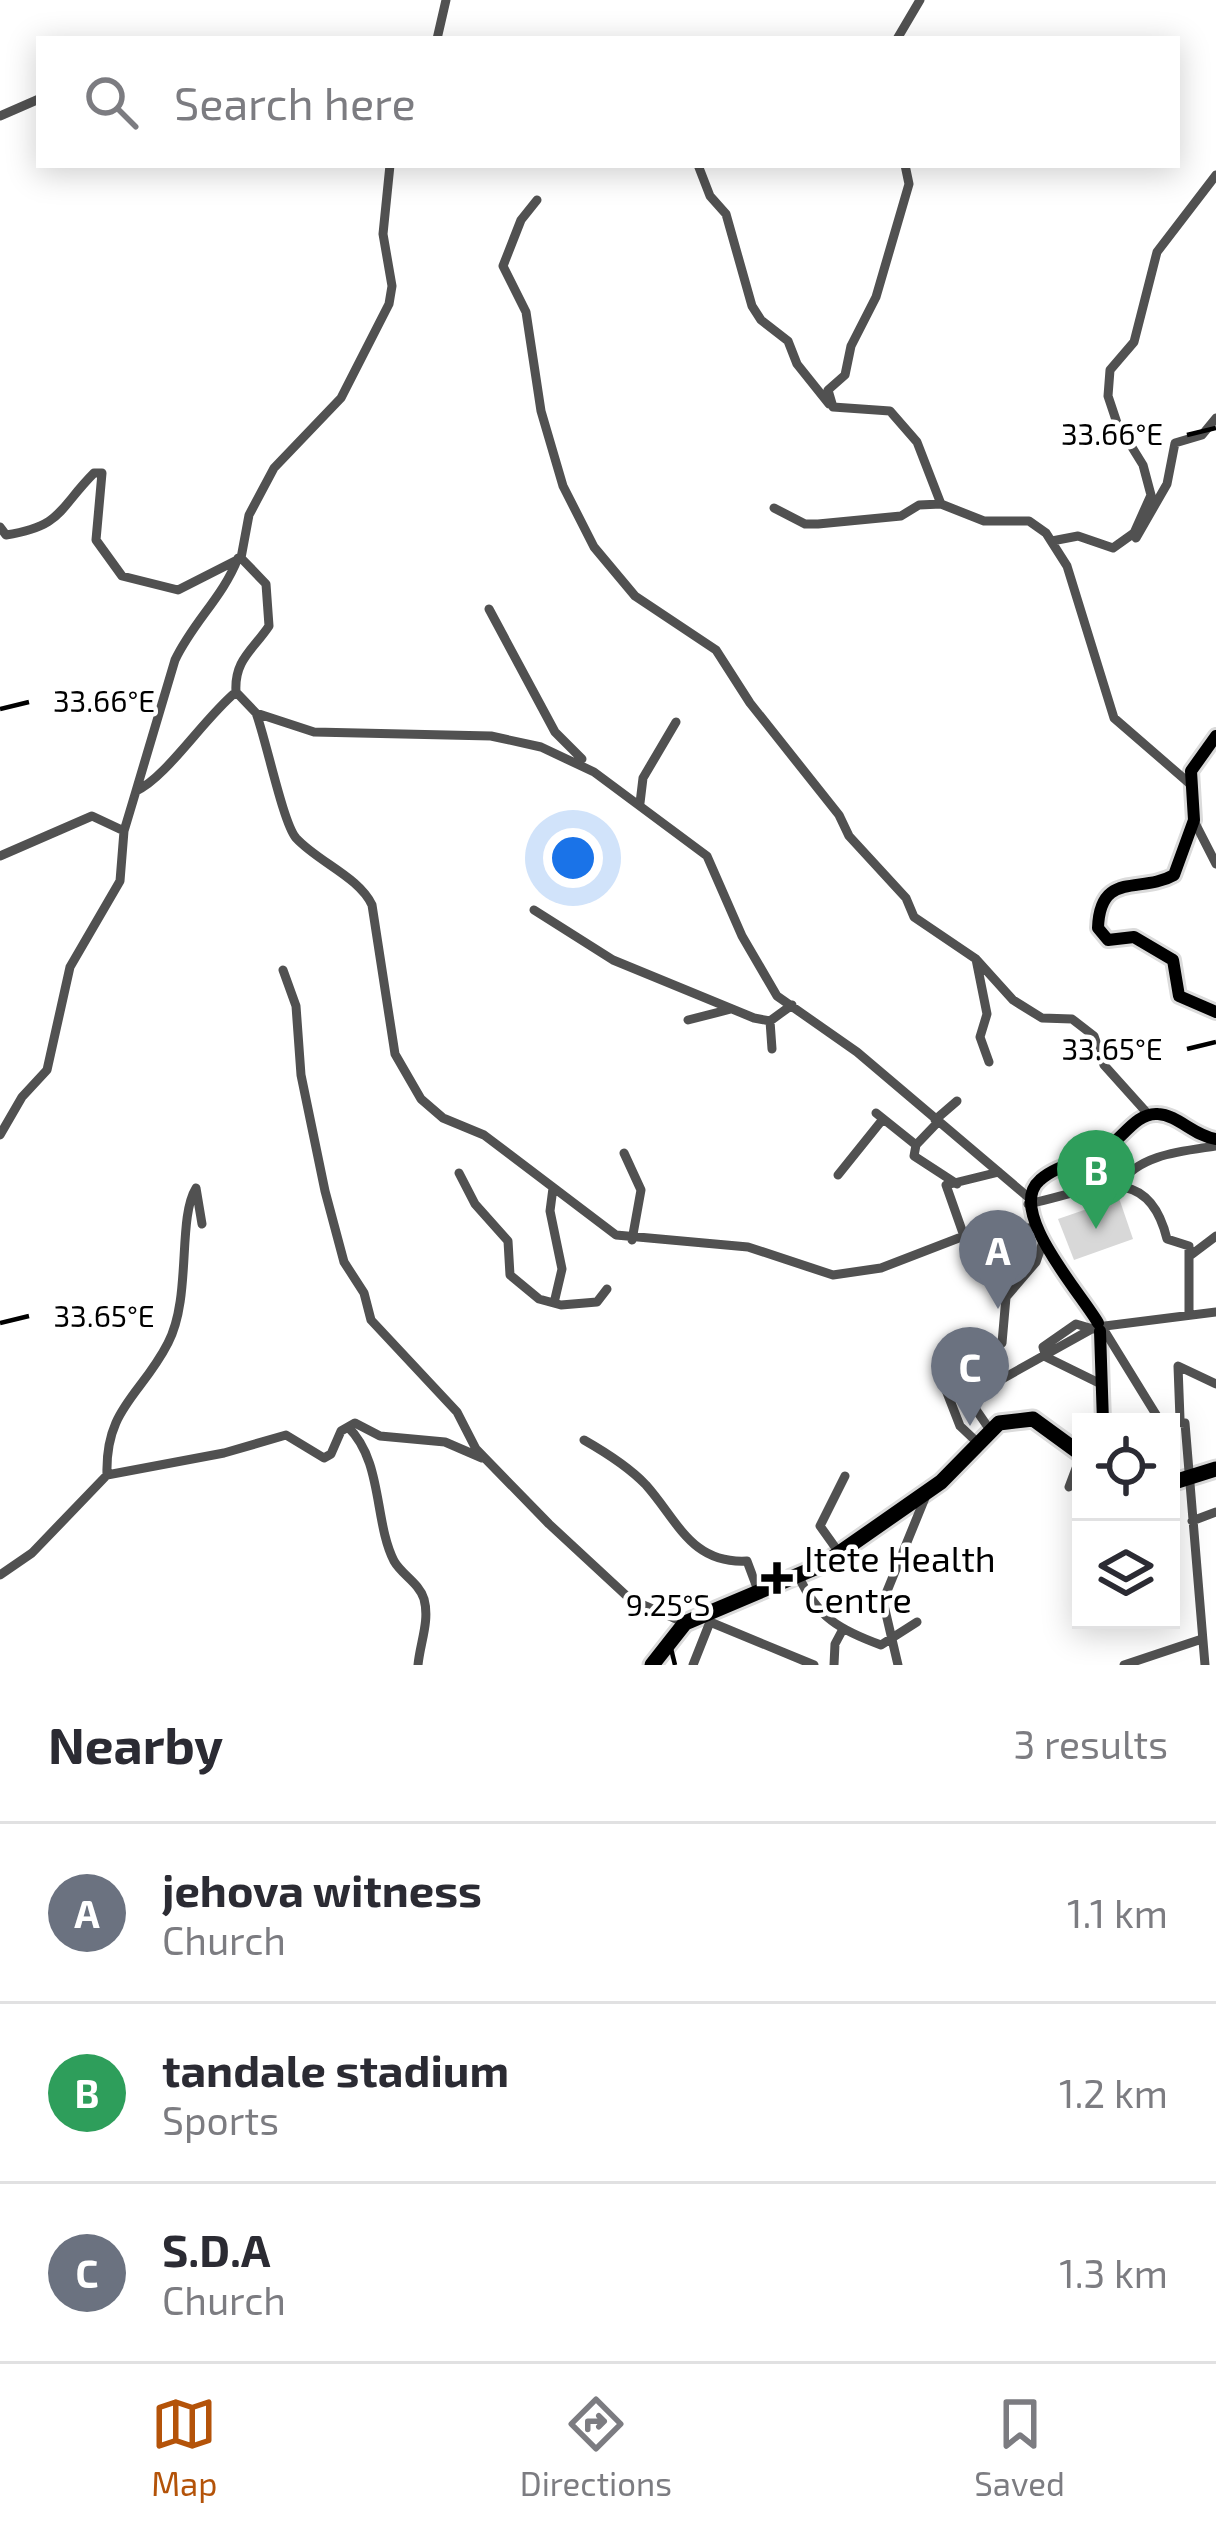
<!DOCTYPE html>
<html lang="en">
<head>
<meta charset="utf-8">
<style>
  body { margin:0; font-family:"Exo 2",sans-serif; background:#f7f7f7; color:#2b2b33 }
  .controls { position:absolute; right:36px; bottom:36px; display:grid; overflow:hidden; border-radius:0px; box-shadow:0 6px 30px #0003 }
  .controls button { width:108px; height:108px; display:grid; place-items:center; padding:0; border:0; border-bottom:3px solid #e1e1e2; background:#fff; color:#2b2b33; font:60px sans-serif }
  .you { position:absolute; left:573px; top:858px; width:42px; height:42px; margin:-30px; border:9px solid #fff; border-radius:50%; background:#1a73e8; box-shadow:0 0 0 18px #1a73e833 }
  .badge { display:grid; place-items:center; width:78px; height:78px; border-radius:50%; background:#b45309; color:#fff; font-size:39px; font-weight:700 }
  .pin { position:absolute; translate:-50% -99px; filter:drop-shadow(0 3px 6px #0008) }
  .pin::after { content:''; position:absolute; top:63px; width:42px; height:36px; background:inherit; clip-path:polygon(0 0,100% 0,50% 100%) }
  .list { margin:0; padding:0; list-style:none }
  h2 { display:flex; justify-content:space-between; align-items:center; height:156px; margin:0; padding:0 48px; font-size:51px }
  h2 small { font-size:39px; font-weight:400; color:#7c7c81 }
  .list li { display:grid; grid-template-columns:78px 1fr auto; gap:36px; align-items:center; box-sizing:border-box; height:180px; padding:0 48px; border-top:3px solid #e1e1e2 }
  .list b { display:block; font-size:45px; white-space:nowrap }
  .list p { margin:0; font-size:39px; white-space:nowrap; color:#7c7c81 }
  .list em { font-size:39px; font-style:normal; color:#7c7c81 }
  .icon { flex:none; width:66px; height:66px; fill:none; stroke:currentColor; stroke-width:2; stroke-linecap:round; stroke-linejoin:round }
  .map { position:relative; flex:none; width:1216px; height:1665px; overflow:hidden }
  .search { position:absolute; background:#fff; box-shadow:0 6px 30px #0003; left:36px; right:36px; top:36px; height:132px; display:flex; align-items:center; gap:30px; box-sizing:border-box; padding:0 42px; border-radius:0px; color:#7c7c81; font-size:45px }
  .sheet { height:696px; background:#fff }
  nav { display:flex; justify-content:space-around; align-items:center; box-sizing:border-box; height:168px; border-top:3px solid #e1e1e2; background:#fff; font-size:33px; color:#7c7c81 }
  nav a { display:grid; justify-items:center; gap:6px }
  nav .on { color:#b45309 }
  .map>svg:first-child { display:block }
</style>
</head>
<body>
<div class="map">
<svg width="1216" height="1665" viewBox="0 0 1216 1665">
  <rect width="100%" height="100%" fill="#fff"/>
  <path fill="#d8d8d8" d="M 1119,1198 L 1133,1239 L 1074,1260 L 1058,1219 Z"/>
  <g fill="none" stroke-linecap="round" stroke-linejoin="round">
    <defs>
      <path id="major" d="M 1216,736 L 1191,771 L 1194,820 L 1174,875 C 1141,894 1100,870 1098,928 L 1108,940 L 1134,937 L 1173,960 L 1179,996 L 1216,1012
        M 1098,1323 C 1081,1293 1005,1210 1040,1180 C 1055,1166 1080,1162 1099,1153 C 1120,1144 1134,1112 1158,1114 C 1178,1115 1194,1136 1216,1139
        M 1100,1331 L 1103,1422"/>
      <path id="highway" d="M 1171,1483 L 1216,1469
        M 652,1665 L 685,1623 L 822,1565 L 941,1482 L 999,1423 L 1033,1419 L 1081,1454"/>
    </defs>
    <use href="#major" stroke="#dbdbdb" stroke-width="18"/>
    <use href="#highway" stroke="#dbdbdb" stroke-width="21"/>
    <path stroke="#515151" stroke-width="9" d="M 437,39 L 446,0
      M 897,39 L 920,0
      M 0,116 L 39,99
      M 698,165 L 710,196 L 726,214 L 752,306 L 761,320 L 788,341 L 797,364 L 829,404
      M 905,165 L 909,184 L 876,297 L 851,346 L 845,375 L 828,390 L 833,407 L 890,411 L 917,442 L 941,504 L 984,521 L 1029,521 L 1046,533 L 1067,566 L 1114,718 L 1189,783
      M 537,200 L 521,220 L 503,266 L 526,312 L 541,411 L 563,486 L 594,547 L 635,596 L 716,650 L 750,703 L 839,815 L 849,836 L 906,898 L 914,917 L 976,959 L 1013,1000 L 1042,1018 L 1072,1019 L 1094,1036 L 1104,1065 L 1148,1114
      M 774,508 L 805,524 L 818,524 L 901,516 L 919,505 L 941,504
      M 0,527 L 6,535 C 63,526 58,509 94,473 L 102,473 L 96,540 L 122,576 L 178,590 L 241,558 L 266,584 L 269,626 C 253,650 234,660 236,692 L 256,713 L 314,732 L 491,736 L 541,747 L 594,772 L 707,856 L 742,936 L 777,996 L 857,1052 L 1028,1197
      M 1136,538 L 1167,484 L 1175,443 L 1202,435 L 1216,418
      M 1052,541 L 1078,536 L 1113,548 L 1134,533 L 1151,495 L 1143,465 L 1117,423 L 1108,396 L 1110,370 L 1134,342 L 1157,252 L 1216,175
      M 241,558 L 249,515 L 274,468 L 341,398 L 389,304 L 392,286 L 383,234 L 390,165
      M 489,609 L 555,732 L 582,759
      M 256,713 C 266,739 283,823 296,838 C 318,862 359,877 372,905 L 395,1054 L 421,1099 L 443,1118 L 484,1135 L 616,1235 L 748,1247 L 833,1275 L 881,1268 L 964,1236 L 1036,1227
      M 136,791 L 175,660 C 193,622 223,597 238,558
      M 640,803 L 643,778 L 676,722
      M 1194,821 L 1216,864
      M 0,856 L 92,816 L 124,831
      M 534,910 L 613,960 L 754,1018 L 770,1021 L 792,1005
      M 976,959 L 987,1014 L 980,1037 L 989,1062
      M 283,970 L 296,1006 L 301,1075 L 325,1191 L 344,1262 L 364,1293 L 371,1320 L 457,1412 L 476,1449 L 549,1524 L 630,1599 L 685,1623
      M 688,1020 L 731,1009
      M 770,1021 L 772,1049
      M 876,1113 L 916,1145
      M 935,1120 L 957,1101
      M 938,1122 L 916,1145 L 914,1156 L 957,1184
      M 0,1135 L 22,1097 L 47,1070 L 70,967 L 120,881 L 124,831 L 136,791 C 166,778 204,718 236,692
      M 624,1153 L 641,1190 L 632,1240
      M 459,1173 L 475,1204 L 508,1241 L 510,1275 L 539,1299 L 561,1305 L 597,1302 L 607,1289
      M 838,1175 L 883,1119
      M 1120,1184 C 1139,1154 1184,1151 1216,1146
      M 553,1188 L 550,1211 L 562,1269 L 554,1303
      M 1028,1204 C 1088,1192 1147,1157 1167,1239 L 1189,1246 L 1189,1314
      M 964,1236 L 946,1185 L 999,1172
      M 1191,1255 L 1216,1236
      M 1105,1326 L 1216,1312
      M 1093,1329 L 1076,1324 L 1043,1347 L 1046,1357 L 1101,1384
      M 1104,1330 L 1160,1421 L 1185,1423 L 1205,1665
      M 1180,1419 L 1178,1366 L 1216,1384
      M 348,1427 C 383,1461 374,1522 394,1561 C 402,1575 419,1583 424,1599 C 430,1621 420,1643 418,1665
      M 990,1430 L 968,1398 L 1097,1326
      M 584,1440 C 605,1452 629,1467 646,1485 C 678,1521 691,1564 747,1561 L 759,1593
      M 978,1443 L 960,1426 L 946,1390 L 958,1374 L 1002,1343 L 1006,1297 L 1036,1262 L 1043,1242
      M 107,1475 C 105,1408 141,1396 168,1343 C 192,1297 177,1219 196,1188 L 202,1224
      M 1069,1487 L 1081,1455
      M 1192,1521 L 1216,1512
      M 840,1554 L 820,1526 L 845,1476
      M 0,1575 L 32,1553 L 107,1475 L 224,1453 L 286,1435 L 324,1458 L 331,1454 L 341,1431 L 355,1423 L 380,1436 L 445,1442 L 482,1458
      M 799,1577 C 818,1618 840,1630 881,1645 L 917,1622
      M 706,1613 L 710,1622 L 814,1665
      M 693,1665 L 710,1622
      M 834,1665 L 835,1644 L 843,1629
      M 898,1665 L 883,1601 L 927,1493
      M 1124,1665 L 1199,1640"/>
    <use href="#major" stroke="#000" stroke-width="12"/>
    <use href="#highway" stroke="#000" stroke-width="15"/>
  </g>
  <path fill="none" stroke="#000" stroke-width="4.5" d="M 1187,435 L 1216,428M 0,709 L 29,702M 1187,1049 L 1216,1042M 0,1323 L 29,1316M 668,1636 L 675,1665"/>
  <path fill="#000" stroke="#fff" stroke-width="4.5" d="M771 1560h12v12h12v12h-12v12h-12v-12h-12v-12h12z"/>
  <g text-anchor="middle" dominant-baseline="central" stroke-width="9" stroke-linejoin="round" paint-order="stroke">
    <g font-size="36" fill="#000" stroke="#fff" text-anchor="start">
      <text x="804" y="1557">Itete Health<tspan x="804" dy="41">Centre</tspan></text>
    </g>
  </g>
  <g font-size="30" text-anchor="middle" fill="#000" stroke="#fff" stroke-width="9" stroke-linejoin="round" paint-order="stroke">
    <text x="1112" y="445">33.66°E</text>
    <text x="104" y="712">33.66°E</text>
    <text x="1112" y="1060">33.65°E</text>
    <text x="104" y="1327">33.65°E</text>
    <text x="668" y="1616">9.25°S</text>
  </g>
</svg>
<div class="controls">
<button><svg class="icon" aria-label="locate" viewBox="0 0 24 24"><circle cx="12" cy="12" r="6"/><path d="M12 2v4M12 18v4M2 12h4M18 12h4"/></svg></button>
<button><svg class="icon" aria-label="layers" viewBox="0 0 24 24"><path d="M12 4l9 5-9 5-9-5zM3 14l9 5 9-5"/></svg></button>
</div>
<div class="you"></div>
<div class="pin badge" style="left:998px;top:1309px;background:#6b7280">A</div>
<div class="pin badge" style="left:1096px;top:1229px;background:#2e9e5b">B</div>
<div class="pin badge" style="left:970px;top:1426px;background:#6b7280">C</div>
<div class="search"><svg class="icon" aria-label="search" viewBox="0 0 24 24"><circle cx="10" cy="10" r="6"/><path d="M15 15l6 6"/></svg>Search here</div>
</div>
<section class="sheet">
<h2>Nearby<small>3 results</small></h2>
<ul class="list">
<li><span class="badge" style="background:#6b7280">A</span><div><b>jehova witness</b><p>Church</p></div><em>1.1 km</em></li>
<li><span class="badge" style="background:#2e9e5b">B</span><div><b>tandale stadium</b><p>Sports</p></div><em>1.2 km</em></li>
<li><span class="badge" style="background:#6b7280">C</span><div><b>S.D.A</b><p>Church</p></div><em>1.3 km</em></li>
</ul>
</section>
<nav>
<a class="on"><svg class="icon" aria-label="map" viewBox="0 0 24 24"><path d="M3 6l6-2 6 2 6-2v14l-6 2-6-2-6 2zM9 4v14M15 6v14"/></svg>Map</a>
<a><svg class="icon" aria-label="directions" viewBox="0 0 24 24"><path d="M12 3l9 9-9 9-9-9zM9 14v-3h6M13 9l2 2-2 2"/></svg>Directions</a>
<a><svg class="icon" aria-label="saved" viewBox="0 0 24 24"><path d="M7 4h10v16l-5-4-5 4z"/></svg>Saved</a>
</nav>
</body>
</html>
